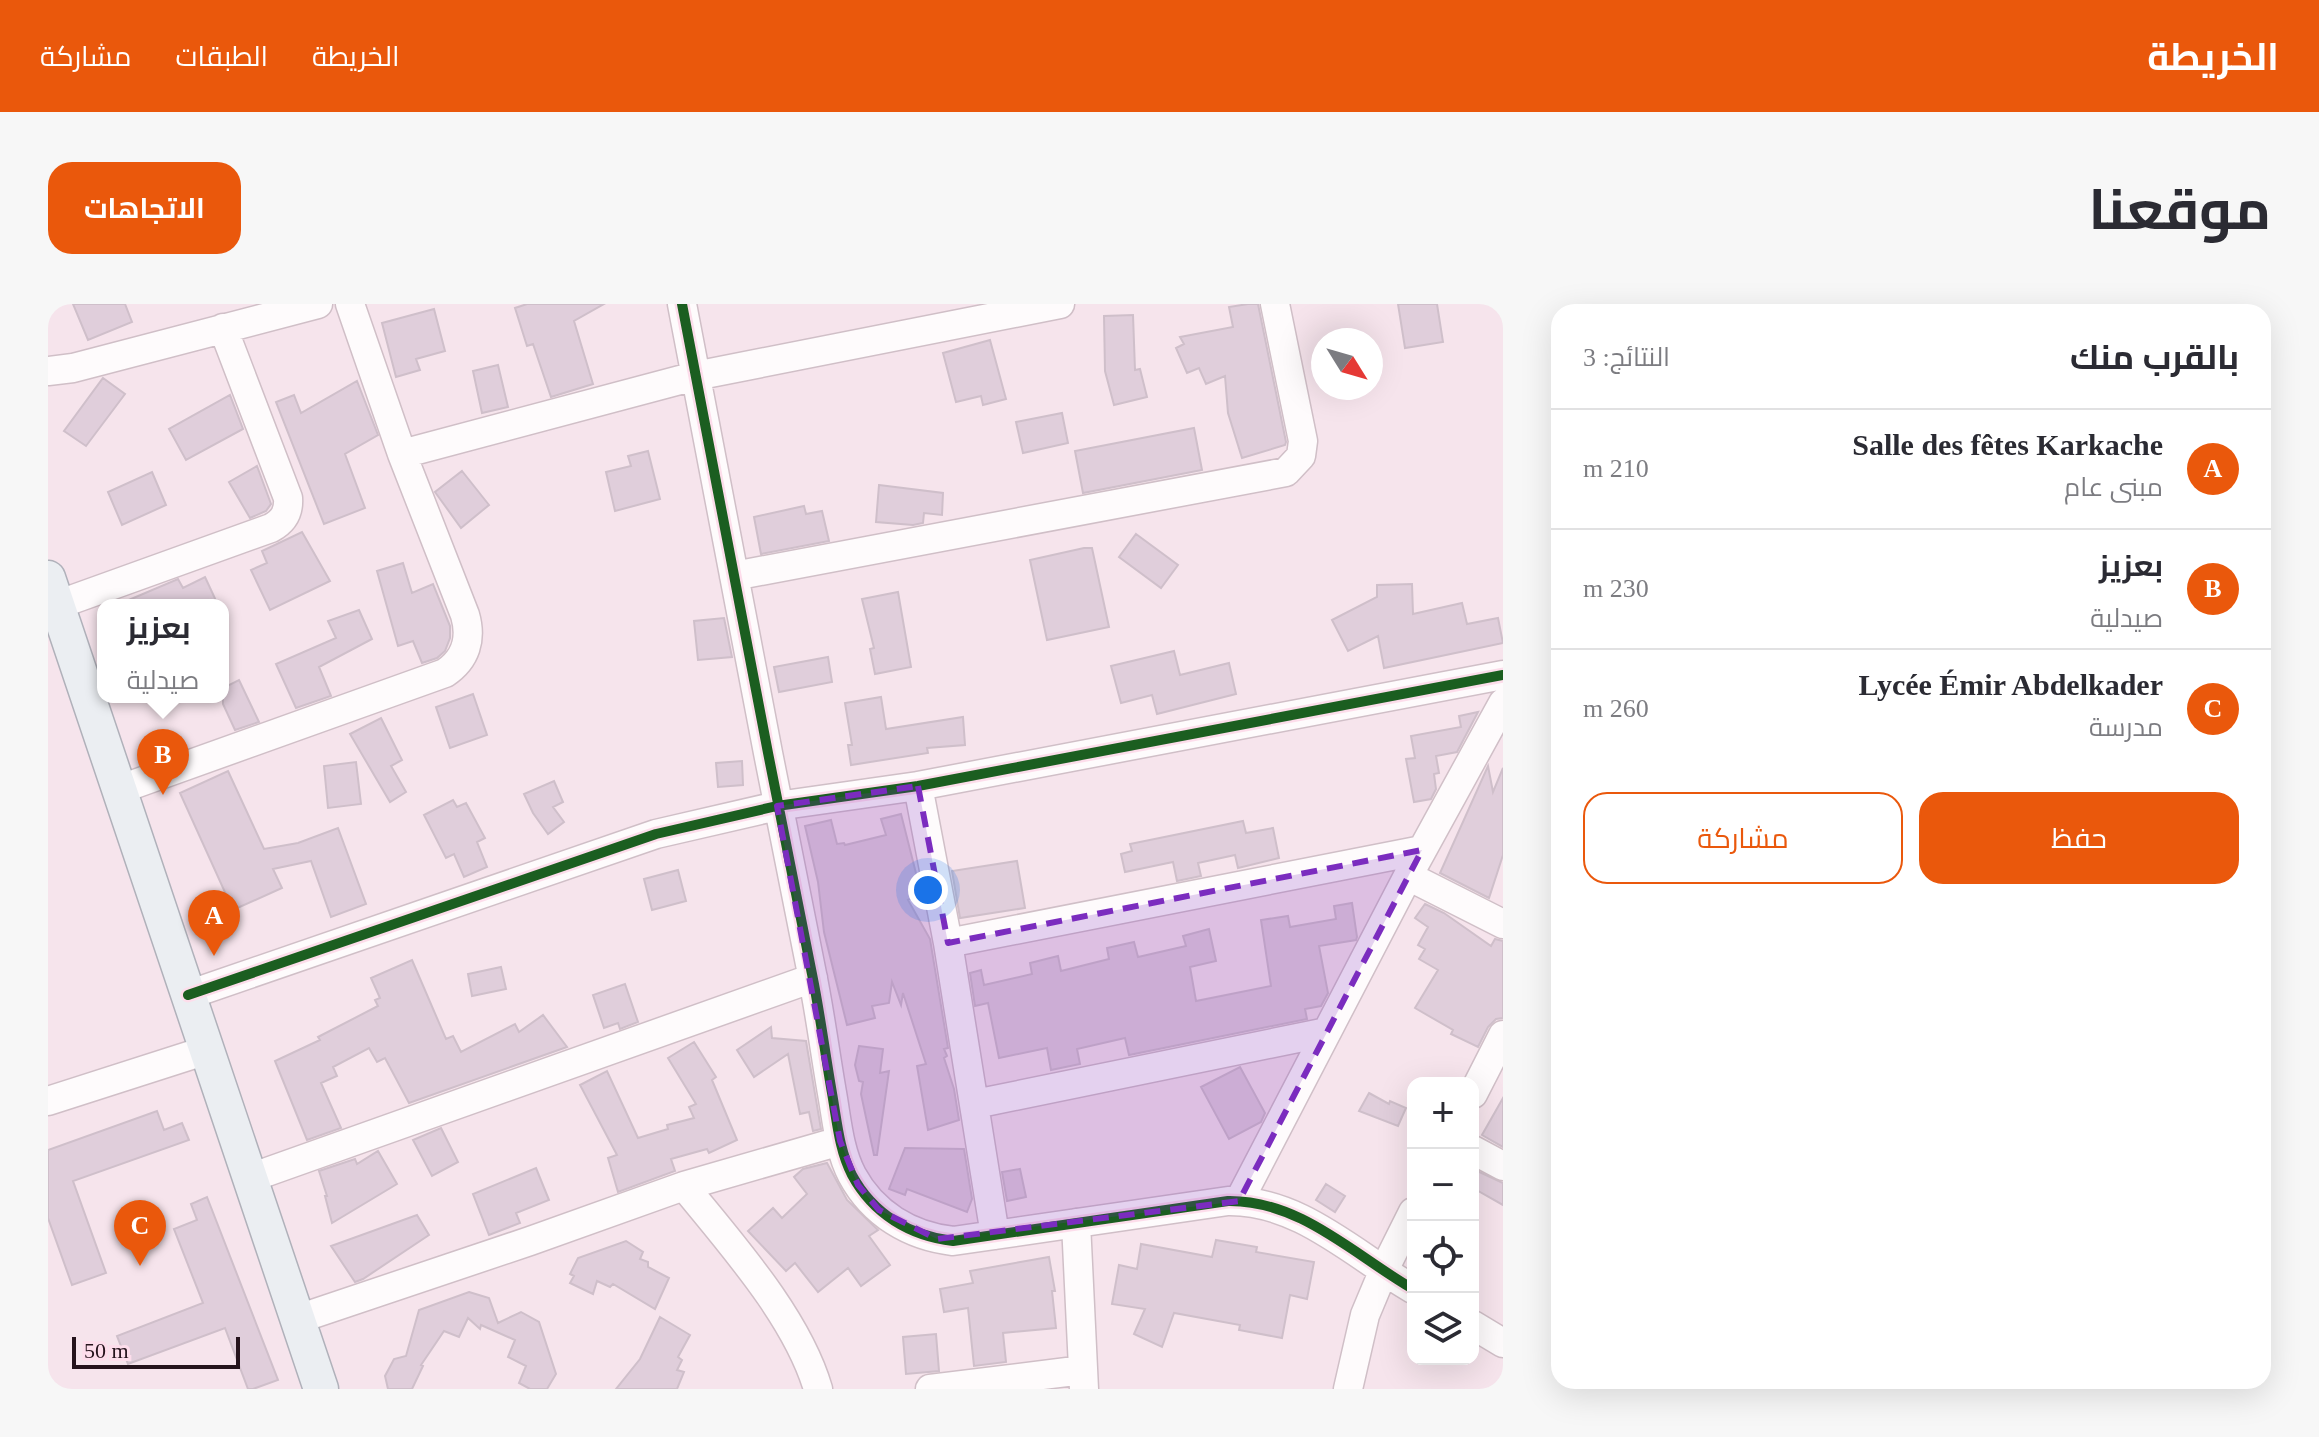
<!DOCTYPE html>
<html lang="ar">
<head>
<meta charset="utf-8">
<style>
  body { margin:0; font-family:"Times New Roman",Cairo,serif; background:#f7f7f7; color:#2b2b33; direction:rtl }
  .controls { position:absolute; right:24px; bottom:24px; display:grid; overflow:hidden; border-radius:16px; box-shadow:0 8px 32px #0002 }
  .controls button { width:72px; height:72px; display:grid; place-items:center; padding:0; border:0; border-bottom:2px solid #e1e1e2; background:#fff; color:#2b2b33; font:40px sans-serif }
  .compass { position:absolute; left:1263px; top:24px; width:72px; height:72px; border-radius:50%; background:#fff; box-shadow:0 8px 32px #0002; rotate:127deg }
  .scale { position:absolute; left:24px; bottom:20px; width:168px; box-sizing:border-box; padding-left:8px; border:4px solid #25131c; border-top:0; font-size:22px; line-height:28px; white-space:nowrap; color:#25131c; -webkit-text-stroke:6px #fdddeb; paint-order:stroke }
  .you { position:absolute; left:880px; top:586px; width:28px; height:28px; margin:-20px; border:6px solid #fff; border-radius:50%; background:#1a73e8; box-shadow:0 0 0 12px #1a73e833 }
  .badge { display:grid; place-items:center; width:52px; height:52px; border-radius:50%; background:#ea580c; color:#fff; font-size:26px; font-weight:700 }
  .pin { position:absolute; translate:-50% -66px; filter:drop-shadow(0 2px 4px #0008) }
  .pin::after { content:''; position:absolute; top:42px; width:28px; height:24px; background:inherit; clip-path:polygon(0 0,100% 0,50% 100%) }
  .popup { position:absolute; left:49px; top:295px; width:132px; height:104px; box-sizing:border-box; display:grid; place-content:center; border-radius:16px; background:#fff; filter:drop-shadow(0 2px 6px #0005); font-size:26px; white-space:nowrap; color:#7c7c81 }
  .popup b { font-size:30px; color:#2b2b33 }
  .popup::after { content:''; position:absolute; left:50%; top:100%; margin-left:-16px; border:16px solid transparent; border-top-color:#fff }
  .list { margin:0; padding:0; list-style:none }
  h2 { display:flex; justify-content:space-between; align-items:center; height:104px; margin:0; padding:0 32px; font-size:34px }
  h2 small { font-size:26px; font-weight:400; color:#7c7c81 }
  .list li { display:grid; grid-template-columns:52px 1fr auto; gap:24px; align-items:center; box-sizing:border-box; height:120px; padding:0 32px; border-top:2px solid #e1e1e2 }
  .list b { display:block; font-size:30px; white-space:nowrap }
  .list p { margin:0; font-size:26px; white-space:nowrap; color:#7c7c81 }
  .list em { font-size:26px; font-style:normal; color:#7c7c81 }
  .actions { display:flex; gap:16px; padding:24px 32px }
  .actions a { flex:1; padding:18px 0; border:2px solid #ea580c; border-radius:24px; text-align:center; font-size:28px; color:#ea580c }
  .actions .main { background:#ea580c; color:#fff }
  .icon { flex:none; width:44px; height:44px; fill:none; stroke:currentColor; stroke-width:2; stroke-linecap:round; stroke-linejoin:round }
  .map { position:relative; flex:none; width:1455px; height:1085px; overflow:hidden; direction:ltr; border-radius:24px }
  header { display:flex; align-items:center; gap:48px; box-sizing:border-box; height:112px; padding:0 40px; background:#ea580c; color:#fff }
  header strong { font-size:38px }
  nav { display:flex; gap:44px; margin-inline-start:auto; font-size:28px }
  .intro { display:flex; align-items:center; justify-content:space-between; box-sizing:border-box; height:192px; padding:0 48px }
  h1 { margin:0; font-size:56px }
  .button { padding:20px 36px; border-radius:24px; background:#ea580c; color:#fff; font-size:28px; font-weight:700 }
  main { display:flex; gap:48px; padding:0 48px }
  aside { flex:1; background:#fff; border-radius:24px; box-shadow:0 8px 32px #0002 }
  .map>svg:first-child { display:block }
</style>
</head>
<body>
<header>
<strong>الخريطة</strong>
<nav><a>الخريطة</a><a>الطبقات</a><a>مشاركة</a></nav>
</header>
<div class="intro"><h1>موقعنا</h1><a class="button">الاتجاهات</a></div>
<main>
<aside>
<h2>بالقرب منك<small>النتائج: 3</small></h2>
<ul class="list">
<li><span class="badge">A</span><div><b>Salle des fêtes Karkache</b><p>مبنى عام</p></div><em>210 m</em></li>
<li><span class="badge">B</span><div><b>بعزيز</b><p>صيدلية</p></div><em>230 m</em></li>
<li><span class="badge">C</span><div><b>Lycée Émir Abdelkader</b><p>مدرسة</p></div><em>260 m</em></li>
</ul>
<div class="actions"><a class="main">حفظ</a><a>مشاركة</a></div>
</aside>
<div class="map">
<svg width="1455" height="1085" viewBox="0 0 1455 1085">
  <rect width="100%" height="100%" fill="#f6e4ec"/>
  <path fill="#e0cedb" stroke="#cfbfca" stroke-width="2" d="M 25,0 L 77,0 L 84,18 L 40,36 Z
    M 479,0 L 556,0 L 526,17 L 545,80 L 503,93 L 485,40 L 479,42 L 467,4 Z
    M 1200,0 L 1210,0 L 1238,138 L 1237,141 L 1194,154 L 1180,109 L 1177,72 L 1158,80 L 1151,64 L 1139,69 L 1128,44 L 1136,40 L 1132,33 L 1185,23 L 1181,3 Z
    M 1350,0 L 1389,0 L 1395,38 L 1357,44 Z
    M 386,5 L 397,47 L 368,55 L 372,66 L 348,73 L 334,19 Z
    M 1085,11 L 1087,66 L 1092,65 L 1099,93 L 1066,101 L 1057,67 L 1056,12 Z
    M 942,36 L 958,95 L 935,101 L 933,92 L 908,98 L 895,49 Z
    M 450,61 L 460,103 L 434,109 L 425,67 Z
    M 55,74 L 77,90 L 38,142 L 16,127 Z
    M 309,77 L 330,131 L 297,150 L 317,204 L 276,220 L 228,98 L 246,91 L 253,109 Z
    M 182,91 L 195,125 L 138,156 L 121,125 Z
    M 1014,109 L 1020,139 L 975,149 L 968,118 Z
    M 1146,124 L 1154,166 L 1035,189 L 1027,147 Z
    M 600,147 L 612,195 L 567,207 L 558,168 L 583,162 L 580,152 Z
    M 209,162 L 223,200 L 218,207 L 202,214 L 181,178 Z
    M 414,167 L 441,201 L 413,224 L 387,188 Z
    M 104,168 L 118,201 L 74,221 L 60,188 Z
    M 831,181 L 895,189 L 894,211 L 876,209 L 875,219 L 865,221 L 828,218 Z
    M 756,202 L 758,210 L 774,207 L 781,237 L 713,250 L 706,213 Z
    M 254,228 L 282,277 L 222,306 L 203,266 L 219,259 L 214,247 Z
    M 1088,230 L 1130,261 L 1113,284 L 1071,253 Z
    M 1036,244 L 1044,244 L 1061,323 L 999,336 L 982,256 Z
    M 355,259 L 364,289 L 385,280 L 402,322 L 402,334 L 397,347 L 389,354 L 374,359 L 365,337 L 350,342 L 329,267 Z
    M 157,273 L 170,301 L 69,301 L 130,275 L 135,284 Z
    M 1364,280 L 1365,310 L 1414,299 L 1419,320 L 1450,314 L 1455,339 L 1336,364 L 1330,332 L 1300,347 L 1284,316 L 1329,293 L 1329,281 Z
    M 850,288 L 863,363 L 827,370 L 822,345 L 826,344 L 814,295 Z
    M 311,306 L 324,335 L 271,363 L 283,392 L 248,404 L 228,360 L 288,334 L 280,317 Z
    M 676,314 L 684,353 L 650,356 L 646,317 Z
    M 1126,347 L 1132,371 L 1181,359 L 1188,390 L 1109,410 L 1104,391 L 1073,399 L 1063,362 Z
    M 780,353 L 784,378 L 731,388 L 726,363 Z
    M 191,376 L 211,418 L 187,426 L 175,400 L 175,384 Z
    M 425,390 L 439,431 L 402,444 L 388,403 Z
    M 833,393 L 838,425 L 915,413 L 917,441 L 879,444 L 880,449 L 803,461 L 800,441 L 804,441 L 797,399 Z
    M 1430,408 L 1409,448 L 1388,452 L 1391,469 L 1386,470 L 1388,485 L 1383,495 L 1366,498 L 1358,455 L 1367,454 L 1363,432 L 1413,423 L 1411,412 Z
    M 333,414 L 354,456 L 343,462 L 358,488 L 342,498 L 302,430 Z
    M 694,457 L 695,481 L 670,483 L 668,459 Z
    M 308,458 L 313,500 L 280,504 L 276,462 Z
    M 1440,462 L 1445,488 L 1455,464 L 1455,551 L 1441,594 L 1392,569 Z
    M 180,467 L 216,545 L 250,539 L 290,524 L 318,600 L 283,613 L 263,557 L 225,565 L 234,584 L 185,606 L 132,489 Z
    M 506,477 L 515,498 L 505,503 L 516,518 L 500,530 L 485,509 L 476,490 Z
    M 405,496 L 409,503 L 418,499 L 437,534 L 429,538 L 439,563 L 416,573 L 406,550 L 398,554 L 376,511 Z
    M 853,510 L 873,589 L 860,596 L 882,635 L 900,744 L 896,745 L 899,752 L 896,754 L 906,785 L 911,816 L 880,826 L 869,762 L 878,760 L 855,689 L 853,701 L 844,678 L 841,699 L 824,702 L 827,714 L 799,721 L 776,628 L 770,578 L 757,522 L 783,516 L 789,540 L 796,539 L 797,541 L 838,531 L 833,515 Z
    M 1195,517 L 1198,529 L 1225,524 L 1231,554 L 1190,564 L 1187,551 L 1150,559 L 1153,572 L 1129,577 L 1125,558 L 1077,568 L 1073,550 L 1084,547 L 1082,540 Z
    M 969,557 L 977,604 L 912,614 L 904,567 Z
    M 630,566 L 638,597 L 604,606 L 596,575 Z
    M 1304,599 L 1309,633 L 1308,636 L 1271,642 L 1280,689 L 1273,702 L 1257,705 L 1259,715 L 1081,751 L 1077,734 L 1029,745 L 1032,760 L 1003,766 L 999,744 L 951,754 L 940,699 L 927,702 L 922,669 L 933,666 L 936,681 L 984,670 L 982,659 L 1010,652 L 1013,667 L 1061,655 L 1059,644 L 1086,638 L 1090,653 L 1138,642 L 1135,632 L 1161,625 L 1168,657 L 1142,663 L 1148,697 L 1223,682 L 1213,616 L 1240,612 L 1242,623 L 1288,615 L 1286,602 Z
    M 1377,600 L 1396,609 L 1443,642 L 1447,635 L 1455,637 L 1455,714 L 1448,715 L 1440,723 L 1430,743 L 1403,730 L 1405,726 L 1367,704 L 1390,666 L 1371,655 L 1377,645 L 1370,641 L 1380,623 L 1367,614 Z
    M 364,656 L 398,735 L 405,732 L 413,748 L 467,720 L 471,728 L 495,711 L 519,743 L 361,799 L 337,754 L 329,758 L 321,744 L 285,763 L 289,772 L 273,779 L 293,824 L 259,836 L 227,757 L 272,736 L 270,733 L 330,702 L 327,696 L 332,694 L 323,674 Z
    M 453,663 L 458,685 L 424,692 L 420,670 Z
    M 577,680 L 590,718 L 572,725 L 570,719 L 556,724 L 545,691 Z
    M 723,723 L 724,734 L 758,737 L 773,825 L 765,827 L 761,808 L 752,810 L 740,750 L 706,773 L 689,746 Z
    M 646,738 L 668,773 L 664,776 L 689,836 L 661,849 L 659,845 L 623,855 L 627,867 L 570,888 L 560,854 L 569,851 L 532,781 L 559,767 L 590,834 L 620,825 L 619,821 L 646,814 L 641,803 L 648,800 L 620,754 Z
    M 811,742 L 835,745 L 832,769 L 841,767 L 829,851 L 826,851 L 813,790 L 815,778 L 811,777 L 807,761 Z
    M 1192,763 L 1217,809 L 1213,818 L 1181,835 L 1153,783 Z
    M 1321,789 L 1341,800 L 1342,797 L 1358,804 L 1350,822 L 1311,807 Z
    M 1455,794 L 1455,843 L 1434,831 Z
    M 109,807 L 116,826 L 134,819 L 141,836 L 25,877 L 58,969 L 24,981 L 0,914 L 0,846 Z
    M 393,824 L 410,858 L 384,872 L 365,836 Z
    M 857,844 L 916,845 L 924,895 L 919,908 L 859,885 L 857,891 L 841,885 Z
    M 330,847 L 349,880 L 284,919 L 277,892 L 279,892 L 271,867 L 307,855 L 309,860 Z
    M 779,859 L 799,896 L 830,926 L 821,932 L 842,961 L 813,982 L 800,964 L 770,988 L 747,959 L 738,967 L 700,927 L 725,904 L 734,914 L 759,890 L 746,873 L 755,865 Z
    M 488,864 L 501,896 L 468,909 L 472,919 L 441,931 L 425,890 Z
    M 972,865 L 978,893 L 959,897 L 954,868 Z
    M 1425,865 L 1455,879 L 1455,901 L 1425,884 Z
    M 1278,880 L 1297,892 L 1287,908 L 1268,896 Z
    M 159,893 L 230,1076 L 205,1085 L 200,1085 L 177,1024 L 80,1060 L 69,1032 L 155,999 L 126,925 L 149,916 L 143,900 Z
    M 369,911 L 381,931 L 315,975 L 307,978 L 283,942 Z
    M 1168,936 L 1209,943 L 1208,948 L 1266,958 L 1259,995 L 1242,991 L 1234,1034 L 1191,1026 L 1192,1021 L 1126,1009 L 1114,1043 L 1086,1030 L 1097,1005 L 1064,1000 L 1071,961 L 1089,965 L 1093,940 L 1164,953 Z
    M 578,937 L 595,948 L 592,955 L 600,958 L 600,963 L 621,974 L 607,1005 L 565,980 L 562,983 L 549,977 L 545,990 L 522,979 L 526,972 L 522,970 L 530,954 Z
    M 1001,953 L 1007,987 L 1004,987 L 1008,1024 L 955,1029 L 958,1058 L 926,1062 L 920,1004 L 896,1008 L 892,985 L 925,979 L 922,967 Z
    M 421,988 L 441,994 L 450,1019 L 473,1008 L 491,1018 L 508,1070 L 499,1085 L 482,1085 L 471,1079 L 478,1062 L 460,1053 L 467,1036 L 433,1021 L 432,1025 L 420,1014 L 411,1033 L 396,1027 L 373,1061 L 375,1062 L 364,1085 L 340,1085 L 337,1072 L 346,1055 L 358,1052 L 371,1006 Z
    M 612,1013 L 642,1031 L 630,1053 L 634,1056 L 629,1066 L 636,1068 L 629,1085 L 568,1085 L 592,1055 Z
    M 888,1030 L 891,1067 L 858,1070 L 855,1033 Z"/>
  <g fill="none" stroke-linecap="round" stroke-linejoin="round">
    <defs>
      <path id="minor" d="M 634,0 C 676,224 719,447 764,670 C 772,709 777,749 784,789 C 789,817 791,846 804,871 C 825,910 862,932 905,937 L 1180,897 C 1252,896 1306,951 1365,985
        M 0,67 L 25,64 L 270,0
        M 354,150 L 647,72 L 1012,0
        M 686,272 L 1238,168 L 1253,152 L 1255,137 L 1227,0
        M 9,301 L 223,224 C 236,217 241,208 240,194 L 175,24
        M 870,482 L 900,639 L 947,931
        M 70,486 L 397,369 C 418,355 424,335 417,311 L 354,150 L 302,0
        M 1360,572 L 1455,620
        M 900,639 L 1374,546
        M 140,691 L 608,530 L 729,502 L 870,482 L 1455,371
        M 1425,790 L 1455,731
        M 0,797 L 159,746
        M 927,800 L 1279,728
        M 1425,846 L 1455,862
        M 202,874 L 765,674
        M 636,882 C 683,940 749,1013 770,1085
        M 1191,897 L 1360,572 L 1455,399
        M 1028,919 L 1036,1085
        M 250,1015 L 482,937 L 636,882 L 792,837
        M 1425,1021 L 1455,1039
        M 882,1085 L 1035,1066
        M 1300,1085 L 1317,1011 L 1335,968 L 1365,908"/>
      <path id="major" d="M 0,274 L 273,1085"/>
    </defs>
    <use href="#minor" stroke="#d0bfc7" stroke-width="31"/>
    <use href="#major" stroke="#b0b1ba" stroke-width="37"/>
    <use href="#minor" stroke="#fefbfc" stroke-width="28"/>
    <use href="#major" stroke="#ebeef2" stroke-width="34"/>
    <defs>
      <path id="cycleway" d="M 634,0 C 676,224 719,447 764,670 C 772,709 777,749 784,789 C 789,817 791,846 804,871 C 825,910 862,932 905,937 L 1180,897 C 1252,896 1306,951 1365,985
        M 140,691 L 608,530 L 729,502 L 870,482 L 1455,371"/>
    </defs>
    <use href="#cycleway" stroke="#fdddeb" stroke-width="15"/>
    <use href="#cycleway" stroke="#1b5e20" stroke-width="10"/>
  </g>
  <path fill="#7b2cbf" fill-opacity="0.2" stroke="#7b2cbf" stroke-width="6" stroke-dasharray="16 10" stroke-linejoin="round" d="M 870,482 L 900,639 L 1374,546 L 1191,897 L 889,935 L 831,906 L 810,881 L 792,837 L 729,502 Z"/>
</svg>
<div class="controls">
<button>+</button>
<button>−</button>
<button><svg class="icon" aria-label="locate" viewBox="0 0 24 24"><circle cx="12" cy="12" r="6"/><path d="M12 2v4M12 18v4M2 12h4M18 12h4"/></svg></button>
<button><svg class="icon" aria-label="layers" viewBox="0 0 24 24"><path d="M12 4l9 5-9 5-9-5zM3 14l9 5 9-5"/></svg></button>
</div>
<svg class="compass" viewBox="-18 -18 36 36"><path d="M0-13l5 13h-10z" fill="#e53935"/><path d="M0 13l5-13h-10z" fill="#7c7c81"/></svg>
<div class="scale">50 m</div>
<div class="you"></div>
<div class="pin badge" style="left:166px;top:652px">A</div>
<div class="pin badge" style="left:115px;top:491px">B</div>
<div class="popup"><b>بعزيز</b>صيدلية</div>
<div class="pin badge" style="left:92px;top:962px">C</div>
</div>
</main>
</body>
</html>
